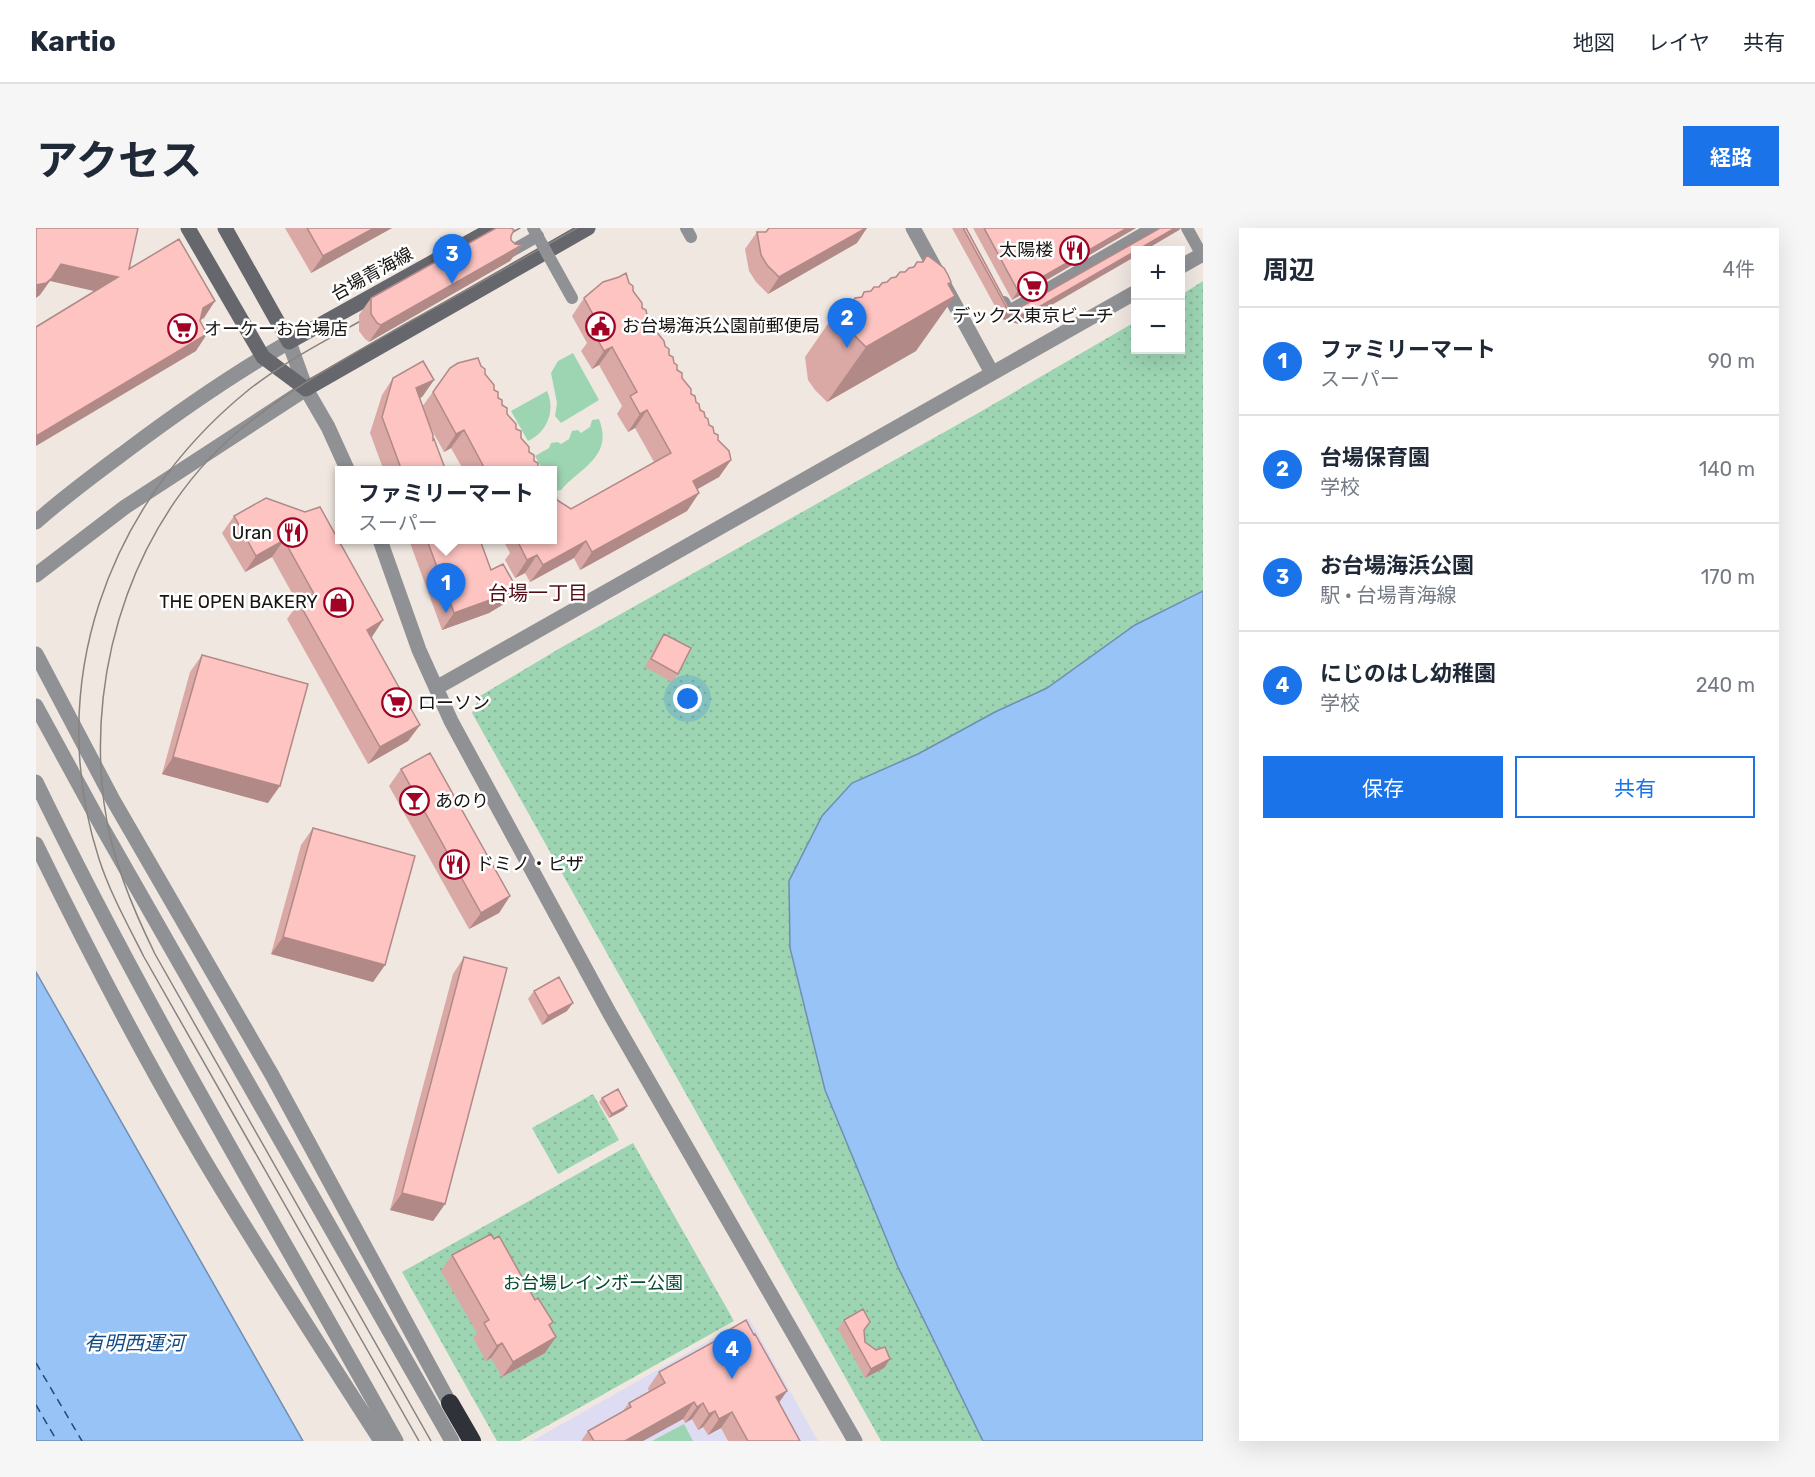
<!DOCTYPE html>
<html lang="ja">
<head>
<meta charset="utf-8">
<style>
  body { margin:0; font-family:Rubik,"Noto Sans JP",sans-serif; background:#f6f6f7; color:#1f2937 }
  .controls { position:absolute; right:18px; top:18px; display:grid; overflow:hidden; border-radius:0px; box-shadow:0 6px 24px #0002 }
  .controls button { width:54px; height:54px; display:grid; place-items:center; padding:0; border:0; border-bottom:2px solid #e0e1e3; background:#fff; color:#1f2937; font:30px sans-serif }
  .you { position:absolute; left:652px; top:471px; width:21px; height:21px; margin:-15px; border:4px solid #fff; border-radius:50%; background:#1a73e8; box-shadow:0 0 0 9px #1a73e833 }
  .badge { display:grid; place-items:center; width:39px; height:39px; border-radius:50%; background:#1a73e8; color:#fff; font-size:20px; font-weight:700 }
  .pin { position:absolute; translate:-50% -50px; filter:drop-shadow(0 2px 3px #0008) }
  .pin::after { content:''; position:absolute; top:32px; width:21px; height:18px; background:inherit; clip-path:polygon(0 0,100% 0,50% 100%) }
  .popup { position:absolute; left:299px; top:238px; width:222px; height:78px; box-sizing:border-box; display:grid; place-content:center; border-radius:0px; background:#fff; filter:drop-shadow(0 2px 4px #0005); font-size:20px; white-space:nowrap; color:#747a83 }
  .popup b { font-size:22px; color:#1f2937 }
  .popup::after { content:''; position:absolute; left:50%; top:100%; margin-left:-12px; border:12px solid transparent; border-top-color:#fff }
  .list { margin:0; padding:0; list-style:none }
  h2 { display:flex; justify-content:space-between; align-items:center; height:78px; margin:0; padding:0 24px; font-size:26px }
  h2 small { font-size:20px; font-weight:400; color:#747a83 }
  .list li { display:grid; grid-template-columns:39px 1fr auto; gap:18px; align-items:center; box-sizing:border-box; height:108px; padding:0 24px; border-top:2px solid #e0e1e3 }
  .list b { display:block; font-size:22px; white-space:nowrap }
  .list p { margin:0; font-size:20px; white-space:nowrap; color:#747a83 }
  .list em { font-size:20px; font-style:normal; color:#747a83 }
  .actions { display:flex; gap:12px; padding:18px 24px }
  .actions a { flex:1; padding:14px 0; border:2px solid #1a73e8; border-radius:0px; text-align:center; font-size:21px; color:#1a73e8 }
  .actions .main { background:#1a73e8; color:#fff }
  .map { position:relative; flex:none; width:1167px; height:1213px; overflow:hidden; border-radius:0px }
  header { display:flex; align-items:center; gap:36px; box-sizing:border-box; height:84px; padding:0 30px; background:#fff; border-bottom:2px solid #e0e1e3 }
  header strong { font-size:28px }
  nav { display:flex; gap:33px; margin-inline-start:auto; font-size:21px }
  .intro { display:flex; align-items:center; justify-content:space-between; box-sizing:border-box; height:144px; padding:0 36px }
  h1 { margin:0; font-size:42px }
  .button { padding:15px 27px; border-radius:0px; background:#1a73e8; color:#fff; font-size:21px; font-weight:700 }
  main { display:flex; gap:36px; padding:0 36px }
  aside { flex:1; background:#fff; border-radius:0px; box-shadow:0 6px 24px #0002 }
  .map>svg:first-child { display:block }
</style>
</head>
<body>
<header>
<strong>Kartio</strong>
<nav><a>地図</a><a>レイヤ</a><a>共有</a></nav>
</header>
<div class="intro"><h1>アクセス</h1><a class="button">経路</a></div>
<main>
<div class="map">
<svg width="1167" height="1213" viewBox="0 0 1167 1213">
  <defs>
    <pattern id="park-dots" width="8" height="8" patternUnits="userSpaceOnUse" patternTransform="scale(1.5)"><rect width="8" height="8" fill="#9dd5b3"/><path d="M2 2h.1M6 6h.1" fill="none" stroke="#86b699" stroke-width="1.8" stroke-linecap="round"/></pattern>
  </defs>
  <rect width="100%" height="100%" fill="#f0e7e1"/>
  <path fill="#dedcf2" d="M 713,1090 L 782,1213 L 496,1213 Z"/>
  <path fill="#9dd5b3" d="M 537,125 L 563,172 L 525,195 L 519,188 L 521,175 L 515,145 L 522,133 Z
    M 511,163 C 520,183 511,204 492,213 L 475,183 Z
    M 563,191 C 578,229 543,240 525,262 L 519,263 L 517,258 L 516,243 L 507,242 L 499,228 L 513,220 L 515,215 L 522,214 L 525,216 L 533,211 L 536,203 L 542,202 L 545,205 L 554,199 L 556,192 Z
    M 648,1196 L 657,1213 L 616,1213 Z"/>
  <path fill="url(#park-dots)" d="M 1167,53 L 1167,363 L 1099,397 L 1011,460 L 959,484 L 882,526 L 754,720 L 789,862 L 862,1039 L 947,1213 L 845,1213 L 436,485 L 444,468 L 526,419 L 944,184 L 1099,94 L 1100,122 L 1144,122 L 1145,67 Z
    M 557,866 L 583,912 L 522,946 L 496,900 Z
    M 597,915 L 698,1093 L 484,1213 L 461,1213 L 366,1044 Z"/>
  <path fill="#97c3f6" stroke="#718eb2" stroke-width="1.5" d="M 1167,363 L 1167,1213 L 947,1213 L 862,1039 L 789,862 L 754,720 L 753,653 L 786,588 L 816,555 L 882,526 L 959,484 L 1011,460 L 1099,397 Z
    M 0,744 L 267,1213 L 0,1213 Z"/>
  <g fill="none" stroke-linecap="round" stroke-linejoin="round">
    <path stroke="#154d86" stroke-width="1.5" stroke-dasharray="8 6" stroke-linecap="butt" d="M 0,1135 L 46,1213
      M 0,1177 L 21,1213"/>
    <path stroke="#8f9194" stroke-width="12" d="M 650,0 L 655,9
      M 472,25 L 502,8
      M 968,74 L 973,83 L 1116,0"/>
    <path stroke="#8f9194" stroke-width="15" d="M 877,0 L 956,145
      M 1144,39 L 1167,26
      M 0,294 C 29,268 62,244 93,221 C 145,182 197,146 253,114 L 270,161 L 292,199 L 312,243
      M 344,312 L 383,422 L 415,493 L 574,786 L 819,1213
      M 0,347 L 89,279 L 270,161
      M 0,426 L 77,572 L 236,847 L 419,1185
      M 400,460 L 1100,64
      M 0,478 L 66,599 L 416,1213
      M 0,554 C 109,779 238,994 360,1213
      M 0,616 C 51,721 105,824 164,925 C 222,1023 284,1118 345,1213"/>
    <path stroke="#65676c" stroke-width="15" d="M 152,0 L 227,129 L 270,161 L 552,0
      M 189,0 L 253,114 L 458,0"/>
    <path stroke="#303239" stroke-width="18" d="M 414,1175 L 436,1213"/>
    <path stroke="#89837f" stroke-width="1.5" d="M 461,13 L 484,0
      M 337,86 C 295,110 248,133 210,164 C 71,278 7,457 63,631 C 74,665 92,697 108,729 L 383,1213
      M 395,1213 L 119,726 C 96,679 75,629 68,575 C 50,437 100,284 211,196 C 260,157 317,126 371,95 C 428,64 484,32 541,0"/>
    <path stroke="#8f9194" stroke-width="12" d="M 497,0 L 536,70
      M 1151,0 L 1167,29"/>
  </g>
  <path fill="#daa9a6" d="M 249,0 L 356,0 L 275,45 Z
    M 916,0 L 930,0 L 972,78 L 978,83 L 1124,0 L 1145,0 L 1143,2 L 1109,22 L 1100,22 L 983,96 L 966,91 Z
    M 937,0 L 1100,0 L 976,72 Z
    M 721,4 L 730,4 L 821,15 L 732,66 L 720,54 L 713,43 L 709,21 Z
    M 475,8 L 475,12 L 479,16 L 486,17 L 474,33 L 333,114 L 329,111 L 323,103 L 323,87 L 335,70 Z
    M 891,27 L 915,54 L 880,123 L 791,174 L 779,162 L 772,152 L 769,129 L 807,74 L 816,73 L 825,69 L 828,64 L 835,63 L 842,59 L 846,55 L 851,54 L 886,34 Z
    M 593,55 L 664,182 L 695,232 L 683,249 L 661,261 L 663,265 L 651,283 L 544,342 L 538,330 L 494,354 L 489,345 L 479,350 L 469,332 L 474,325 L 467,312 L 516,312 L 521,272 L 535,281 L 618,234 L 599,200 L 592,204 L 581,186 L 586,178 L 563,137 L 556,141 L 545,123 L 551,115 L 536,88 L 548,70 Z
    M 445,138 L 493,224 L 502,240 L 505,243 L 428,243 L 415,220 L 408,224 L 393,197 L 397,212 L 410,243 L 348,243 L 334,205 L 346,167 L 357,150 L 398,152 L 386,169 L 383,170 L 386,179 L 414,140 Z
    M 230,270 L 335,409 L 384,497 L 372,513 L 332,536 L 251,391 L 262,376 L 236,329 L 209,344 L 186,305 L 198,288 Z
    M 373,312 L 444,312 L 468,376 L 453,385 L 406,402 Z
    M 628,406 L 642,446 L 636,454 L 609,439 L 622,414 Z
    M 166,427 L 232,575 L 126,546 L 154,444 Z
    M 365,541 L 474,668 L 463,685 L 433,701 L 353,558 Z
    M 277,600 L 349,737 L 337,754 L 235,726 L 265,617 Z
    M 428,729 L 409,976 L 397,993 L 354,982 L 417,746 Z
    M 498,763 L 531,783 L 506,797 L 492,771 Z
    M 566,870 L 588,882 L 573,890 L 563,874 Z
    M 416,1027 L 499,1072 L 517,1094 L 514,1098 L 509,1125 L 466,1149 L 455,1130 L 450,1133 L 437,1110 L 441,1105 L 405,1043 Z
    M 808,1092 L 828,1102 L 829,1114 L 854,1131 L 848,1140 L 829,1150 L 802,1101 Z
    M 691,1103 L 718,1107 L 751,1163 L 743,1174 L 764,1213 L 692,1213 L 685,1200 L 672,1207 L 667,1199 L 662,1202 L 656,1191 L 649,1195 L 647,1191 L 607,1213 L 545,1213 L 552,1203 L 586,1184 L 593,1175 L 613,1164 L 612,1160 L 623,1144 L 686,1109 Z"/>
  <path fill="#b18987" d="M 338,0 L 356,0 L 275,45 L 287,28 Z
    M 830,0 L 831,0 L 821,15 L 732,66 L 743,49 Z
    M 1091,0 L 1100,0 L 976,72 L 982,63 Z
    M 1139,0 L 1145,0 L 1143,2 L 1109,22 L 1100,22 Z
    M 486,17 L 474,33 L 333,114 L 345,97 Z
    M 1100,23 L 1100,28 L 983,96 L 966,91 L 972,82 L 989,87 Z
    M 25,36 L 82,49 L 71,66 L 14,53 L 4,67 L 0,70 L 0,57 Z
    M 915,54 L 896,81 L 919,68 L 880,123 L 791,174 L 830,119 Z
    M 179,73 L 168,90 L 156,97 L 167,80 Z
    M 171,106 L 160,123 L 0,218 L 0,208 Z
    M 576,119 L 563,137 L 556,141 L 568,123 Z
    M 398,152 L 386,169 L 368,177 L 380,160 Z
    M 611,182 L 599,200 L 592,204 L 604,186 Z
    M 428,202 L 415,220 L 408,224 L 420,206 Z
    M 695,232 L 683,249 L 644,271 L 657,253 Z
    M 663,265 L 651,283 L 544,342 L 556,324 Z
    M 248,312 L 236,329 L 209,344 L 220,328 Z
    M 550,313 L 538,330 L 494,354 L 507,337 Z
    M 501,327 L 489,345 L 479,350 L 491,332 Z
    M 480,359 L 468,376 L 453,385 L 406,402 L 418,385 Z
    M 347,392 L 336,409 L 319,418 L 331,402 Z
    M 384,497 L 372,513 L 332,536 L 344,519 Z
    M 137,529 L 244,558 L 232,575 L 126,546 Z
    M 474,668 L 463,685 L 433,701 L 445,685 Z
    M 247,709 L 349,737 L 337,754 L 235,726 Z
    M 537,775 L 531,783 L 506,797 L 512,788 Z
    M 591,878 L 588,882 L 573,890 L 576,886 Z
    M 366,965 L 409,976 L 397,993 L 354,982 Z
    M 520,1109 L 509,1125 L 466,1149 L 477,1134 Z
    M 466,1115 L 455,1130 L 450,1133 L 461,1118 Z
    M 854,1131 L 848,1140 L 829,1150 L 835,1141 Z
    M 751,1163 L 740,1179 L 740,1169 Z
    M 658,1174 L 647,1191 L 607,1213 L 589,1213 Z
    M 667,1175 L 656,1191 L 649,1195 L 661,1179 Z
    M 679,1183 L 667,1199 L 662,1202 L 673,1186 Z
    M 696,1184 L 685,1200 L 672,1207 L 683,1191 Z"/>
  <path fill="#fdc4c1" stroke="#b18987" stroke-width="1.5" d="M 0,0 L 102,0 L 93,41 L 143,11 L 179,73 L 167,80 L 164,93 L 171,106 L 0,208 L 0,99 L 82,49 L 25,36 L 16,50 L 10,55 L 0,57 Z
    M 271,0 L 338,0 L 287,28 Z
    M 460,0 L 475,0 L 478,2 L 475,8 L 475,12 L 479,16 L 486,17 L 345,97 L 341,95 L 335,86 L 335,70 Z
    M 733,0 L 830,0 L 743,49 L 731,37 L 725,27 L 721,4 L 730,4 Z
    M 927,0 L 930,0 L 972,78 L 978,83 L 1124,0 L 1139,0 L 989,87 L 972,82 Z
    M 948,0 L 1091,0 L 982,63 Z
    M 891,27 L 908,40 L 912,47 L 915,54 L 912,56 L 919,68 L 830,119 L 818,107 L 811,97 L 807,74 L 817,73 L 819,70 L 826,69 L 828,64 L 835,63 L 838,59 L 843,59 L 846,55 L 851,54 L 855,50 L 860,49 L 864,44 L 869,44 L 873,40 L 878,39 L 881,34 L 887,34 Z
    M 590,45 L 593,55 L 597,58 L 597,63 L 606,75 L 606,80 L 610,82 L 611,87 L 615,89 L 615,95 L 619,97 L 620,103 L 628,113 L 629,118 L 633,121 L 633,127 L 637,129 L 638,135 L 641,137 L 641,142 L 646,145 L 646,150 L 655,161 L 655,166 L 659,168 L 660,174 L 663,176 L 664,182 L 668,184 L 669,189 L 672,191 L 673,197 L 677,199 L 678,205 L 682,207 L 682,212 L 693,223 L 695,232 L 657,253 L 663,265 L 556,324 L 550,313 L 507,337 L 501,327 L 491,332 L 482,314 L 485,312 L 516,312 L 516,265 L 520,267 L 521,272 L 535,281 L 635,225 L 611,182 L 604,186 L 594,168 L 601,164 L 576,119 L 568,123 L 558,105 L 565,101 L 548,70 L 567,54 L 583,49 Z
    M 442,130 L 445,138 L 449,141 L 449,146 L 458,157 L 458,162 L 462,164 L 462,170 L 466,172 L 466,177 L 471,180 L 471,186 L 480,196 L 480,201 L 485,203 L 485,210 L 493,219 L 493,224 L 498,227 L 498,233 L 502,235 L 502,240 L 505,243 L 450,243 L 428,202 L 420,206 L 397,164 L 414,140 L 422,135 Z
    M 387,133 L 398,152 L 380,160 L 397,207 L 397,212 L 398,211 L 410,243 L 366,243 L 346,189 L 357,150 Z
    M 230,270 L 269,284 L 284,279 L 347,392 L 331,402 L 384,497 L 344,519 L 263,375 L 278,366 L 248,312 L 220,328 L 198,288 Z
    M 391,312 L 444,312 L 455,342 L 467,336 L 480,359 L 465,368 L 418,385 Z
    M 628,406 L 655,420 L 642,446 L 615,431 Z
    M 166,427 L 272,456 L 244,558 L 137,529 Z
    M 394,525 L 474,668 L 445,685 L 365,541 Z
    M 277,600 L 379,628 L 349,737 L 247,709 Z
    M 428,729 L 471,740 L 409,976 L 366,965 Z
    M 523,749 L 537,775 L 512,788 L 498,763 Z
    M 582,861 L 591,878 L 576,886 L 566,870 Z
    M 455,1006 L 458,1011 L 463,1008 L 499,1072 L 502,1070 L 517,1094 L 513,1097 L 520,1109 L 477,1134 L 466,1115 L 461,1118 L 448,1095 L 453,1092 L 416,1027 Z
    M 827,1081 L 834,1094 L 828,1102 L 829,1114 L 840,1122 L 849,1119 L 854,1131 L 835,1141 L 808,1092 Z
    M 710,1092 L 718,1107 L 719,1106 L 751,1163 L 740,1169 L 764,1213 L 712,1213 L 696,1184 L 683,1191 L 679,1183 L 673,1186 L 667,1175 L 661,1179 L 658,1174 L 589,1213 L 558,1213 L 552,1203 L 595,1179 L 593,1175 L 629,1155 L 623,1144 L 692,1106 L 691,1103 Z"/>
  <defs>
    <symbol id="restaurant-ring" viewBox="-11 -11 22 22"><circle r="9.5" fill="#fff" stroke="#a20324" stroke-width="1.5"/><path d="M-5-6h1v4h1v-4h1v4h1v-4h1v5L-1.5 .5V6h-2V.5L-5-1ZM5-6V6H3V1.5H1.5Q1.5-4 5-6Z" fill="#a20324"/></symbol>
    <symbol id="supermarket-ring" viewBox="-11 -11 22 22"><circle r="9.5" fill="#fff" stroke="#a20324" stroke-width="1.5"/><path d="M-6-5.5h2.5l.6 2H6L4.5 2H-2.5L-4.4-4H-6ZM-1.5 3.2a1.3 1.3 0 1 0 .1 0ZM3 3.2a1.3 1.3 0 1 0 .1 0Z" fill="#a20324"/></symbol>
    <symbol id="civic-ring" viewBox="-11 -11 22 22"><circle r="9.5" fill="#fff" stroke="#a20324" stroke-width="1.5"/><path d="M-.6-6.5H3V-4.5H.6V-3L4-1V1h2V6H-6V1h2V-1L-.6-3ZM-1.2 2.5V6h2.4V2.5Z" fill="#a20324"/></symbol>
    <symbol id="shop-ring" viewBox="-11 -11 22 22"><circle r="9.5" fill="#fff" stroke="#a20324" stroke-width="1.5"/><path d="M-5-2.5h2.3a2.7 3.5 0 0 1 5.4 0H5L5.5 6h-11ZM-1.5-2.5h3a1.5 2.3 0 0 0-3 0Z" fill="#a20324"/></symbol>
    <symbol id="bar-ring" viewBox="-11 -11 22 22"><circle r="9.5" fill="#fff" stroke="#a20324" stroke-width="1.5"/><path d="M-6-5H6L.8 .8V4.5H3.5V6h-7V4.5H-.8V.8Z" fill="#a20324"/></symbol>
  </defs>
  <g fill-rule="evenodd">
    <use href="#restaurant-ring" x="1022" y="6" width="33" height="33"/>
    <use href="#supermarket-ring" x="980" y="42" width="33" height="33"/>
    <use href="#civic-ring" x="548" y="82" width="33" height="33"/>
    <use href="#supermarket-ring" x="130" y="84" width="33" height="33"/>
    <use href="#restaurant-ring" x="240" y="288" width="33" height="33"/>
    <use href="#shop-ring" x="286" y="358" width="33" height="33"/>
    <use href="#supermarket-ring" x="344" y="458" width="33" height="33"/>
    <use href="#bar-ring" x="362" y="556" width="33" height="33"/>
    <use href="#restaurant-ring" x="402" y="620" width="33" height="33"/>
  </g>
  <g text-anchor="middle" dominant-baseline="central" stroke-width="5" stroke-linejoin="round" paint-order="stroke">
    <g font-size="18" fill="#171412" stroke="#fff" text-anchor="start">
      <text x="1017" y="22" text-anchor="end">太陽楼</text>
      <text x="997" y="88" text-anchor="middle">デックス東京ビーチ</text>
      <text x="586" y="98">お台場海浜公園前郵便局</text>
      <text x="168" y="101">オーケーお台場店</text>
      <text x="236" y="305" text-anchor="end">Uran</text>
      <text x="282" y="374" text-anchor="end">THE OPEN BAKERY</text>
      <text x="382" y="475">ローソン</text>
      <text x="399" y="573">あのり</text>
      <text x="440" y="636">ドミノ・ピザ</text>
    </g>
    <g font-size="18" fill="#171412" stroke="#fff">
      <text transform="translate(336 46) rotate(-29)">台場青海線</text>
    </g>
    <g font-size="18" fill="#064d2e" stroke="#fff">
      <text x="557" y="1055">お台場レインボー公園</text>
    </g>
    <g font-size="20" fill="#530e14" stroke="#fff">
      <text x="502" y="365">台場一丁目</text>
    </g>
    <g font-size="20" font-style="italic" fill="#154d86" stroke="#fff">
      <text x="98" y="1115">有明西運河</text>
    </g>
  </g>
</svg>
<div class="controls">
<button>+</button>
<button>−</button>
</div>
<div class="you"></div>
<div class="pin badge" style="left:410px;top:385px">1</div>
<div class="popup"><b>ファミリーマート</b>スーパー</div>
<div class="pin badge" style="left:811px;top:120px">2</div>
<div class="pin badge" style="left:416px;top:56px">3</div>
<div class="pin badge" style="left:696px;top:1151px">4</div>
</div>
<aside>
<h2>周辺<small>4件</small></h2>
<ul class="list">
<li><span class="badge">1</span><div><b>ファミリーマート</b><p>スーパー</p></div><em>90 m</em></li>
<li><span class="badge">2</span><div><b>台場保育園</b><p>学校</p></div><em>140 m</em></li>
<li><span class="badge">3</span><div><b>お台場海浜公園</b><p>駅 · 台場青海線</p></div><em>170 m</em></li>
<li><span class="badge">4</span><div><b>にじのはし幼稚園</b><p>学校</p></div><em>240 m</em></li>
</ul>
<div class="actions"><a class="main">保存</a><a>共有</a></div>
</aside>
</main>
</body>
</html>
